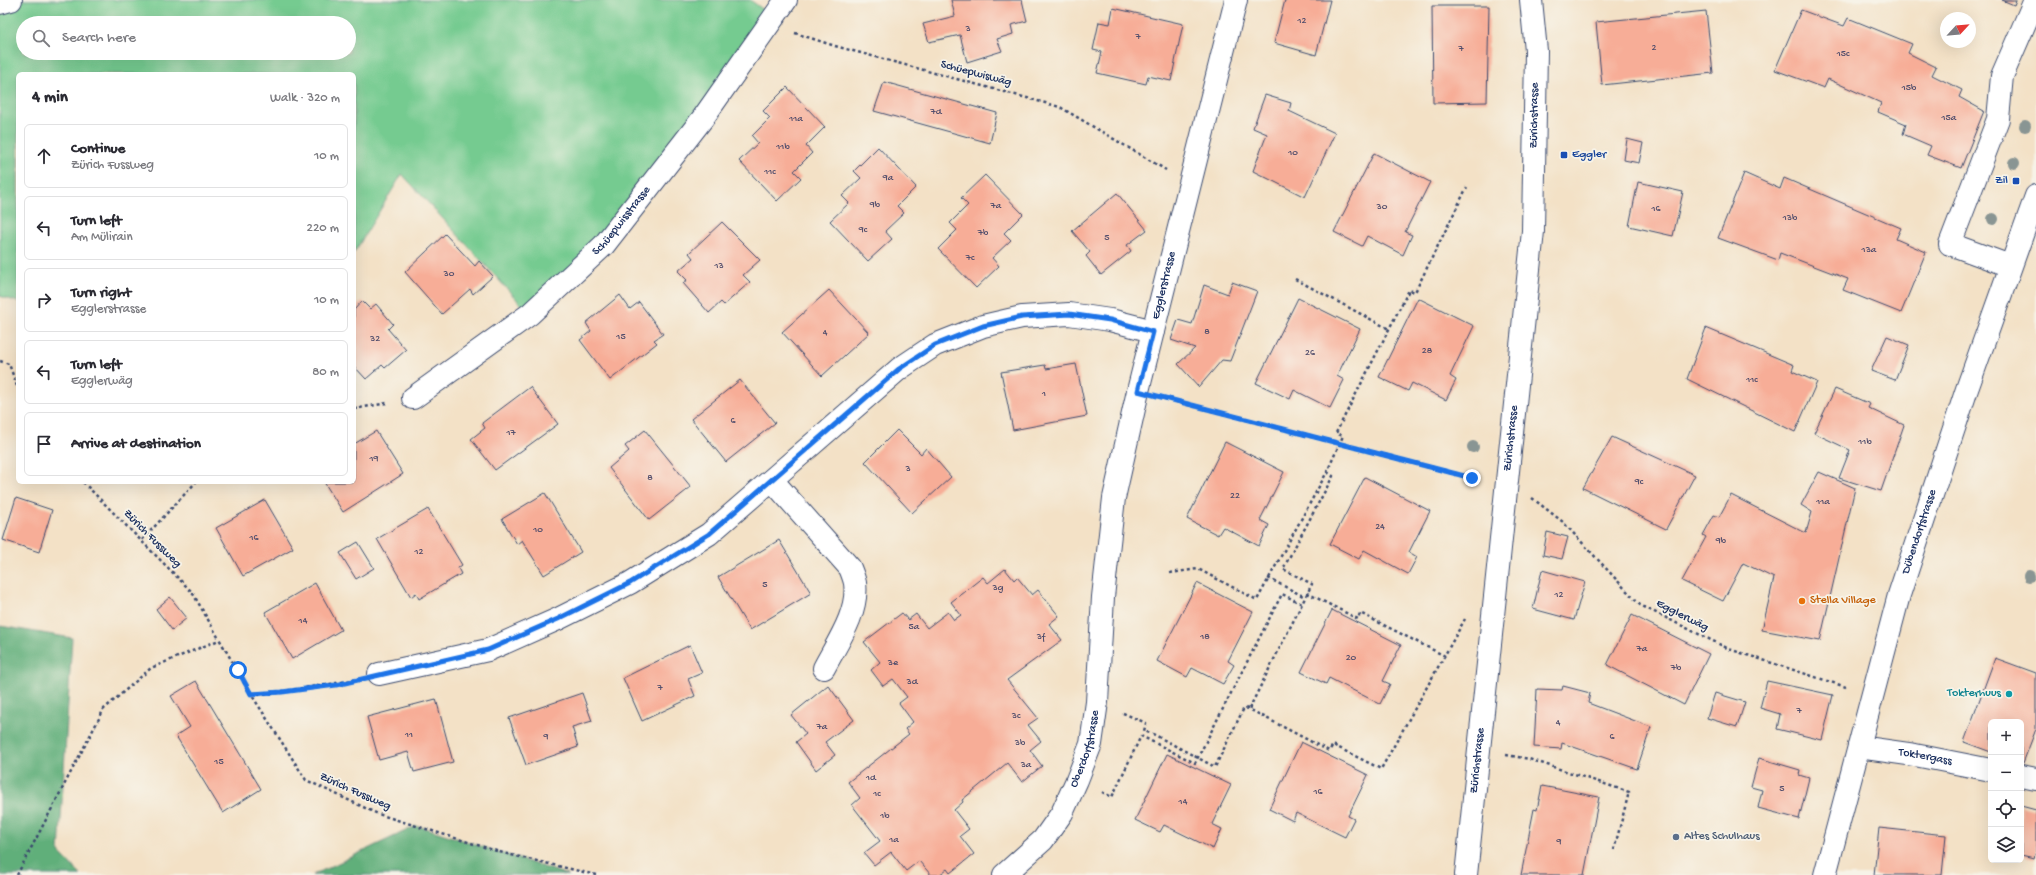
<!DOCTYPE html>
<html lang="en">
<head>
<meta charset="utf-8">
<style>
  body { margin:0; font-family:"Gochi Hand",sans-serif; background:#f2f2f3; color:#2b2b33 }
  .controls { position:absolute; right:12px; bottom:12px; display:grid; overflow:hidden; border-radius:6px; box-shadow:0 4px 16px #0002 }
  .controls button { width:36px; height:36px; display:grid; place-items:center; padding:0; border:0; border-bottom:1px solid #e1e1e2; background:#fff; color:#2b2b33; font:20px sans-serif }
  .compass { position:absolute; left:1940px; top:12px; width:36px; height:36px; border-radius:50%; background:#fff; box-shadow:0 4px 16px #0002; rotate:64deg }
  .stop { position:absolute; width:12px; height:12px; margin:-9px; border:3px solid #1a73e8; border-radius:50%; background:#fff }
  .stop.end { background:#1a73e8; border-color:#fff; box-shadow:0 1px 4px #0008 }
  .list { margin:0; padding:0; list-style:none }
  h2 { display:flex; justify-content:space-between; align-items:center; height:52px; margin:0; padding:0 16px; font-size:17px }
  h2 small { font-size:13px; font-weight:400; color:#7c7c81 }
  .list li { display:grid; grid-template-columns:26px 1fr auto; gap:12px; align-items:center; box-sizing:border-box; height:64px; margin:0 8px 8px; padding:0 8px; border:1px solid #e1e1e2; border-radius:6px }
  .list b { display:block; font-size:15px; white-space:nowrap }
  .list p { margin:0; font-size:13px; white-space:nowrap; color:#7c7c81 }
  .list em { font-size:13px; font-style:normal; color:#7c7c81 }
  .icon { flex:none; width:22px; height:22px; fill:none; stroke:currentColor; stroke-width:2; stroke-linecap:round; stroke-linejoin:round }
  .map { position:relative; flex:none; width:2036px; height:875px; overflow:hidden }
  .search { position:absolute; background:#fff; box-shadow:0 4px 16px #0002; left:16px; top:16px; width:340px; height:44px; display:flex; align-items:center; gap:10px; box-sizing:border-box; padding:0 14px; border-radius:22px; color:#7c7c81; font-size:15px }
  .panel { position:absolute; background:#fff; box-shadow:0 4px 16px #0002; left:16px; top:72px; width:340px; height:412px; border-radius:6px }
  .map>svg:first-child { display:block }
</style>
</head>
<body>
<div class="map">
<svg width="2036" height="875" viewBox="0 0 2036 875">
  <rect width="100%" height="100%" fill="#f7f3e8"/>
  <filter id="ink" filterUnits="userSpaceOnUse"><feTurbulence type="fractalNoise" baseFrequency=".025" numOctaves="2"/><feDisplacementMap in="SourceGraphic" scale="8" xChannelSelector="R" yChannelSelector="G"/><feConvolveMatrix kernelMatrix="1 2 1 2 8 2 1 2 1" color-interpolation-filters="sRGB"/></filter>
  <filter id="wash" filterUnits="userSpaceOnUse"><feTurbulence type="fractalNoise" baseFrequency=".012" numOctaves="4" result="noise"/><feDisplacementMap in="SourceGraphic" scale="16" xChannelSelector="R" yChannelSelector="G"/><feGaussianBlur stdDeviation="0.9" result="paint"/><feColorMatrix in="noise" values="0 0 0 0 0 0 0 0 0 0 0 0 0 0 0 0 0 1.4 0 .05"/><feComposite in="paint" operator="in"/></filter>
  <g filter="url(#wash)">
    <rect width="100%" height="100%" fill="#f3e1c6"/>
    <path fill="#75cb90" stroke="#487d77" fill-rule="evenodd" d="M 11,0 L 750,0 L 775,18 L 703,118 L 530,314 L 402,174 L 354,253 L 354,74 L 18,74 L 18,302 L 0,296 L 0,3 ZM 23,23 L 349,23 L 349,53 L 23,53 Z"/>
    <path fill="#60af7a" stroke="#3e6f6c" d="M 0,626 L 72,638 L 59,852 L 81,875 L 0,875 Z
      M 416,826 L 429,829 L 568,875 L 313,875 Z"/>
    <g id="blocks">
      <path fill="#f7ad97" d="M 951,0 L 1022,0 L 1027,21 L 1011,25 L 1013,34 L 997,39 L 1002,51 L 967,62 L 960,35 L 929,42 L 923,24 L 955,16 Z
        M 1285,0 L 1330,0 L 1316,55 L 1274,43 Z
        M 2002,0 L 2016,0 L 2014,5 Z
        M 1432,6 L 1489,6 L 1487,102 L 1433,103 Z
        M 1113,8 L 1183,24 L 1171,81 L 1148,76 L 1146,84 L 1097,73 L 1102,52 L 1093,50 L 1099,22 L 1110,24 Z
        M 1801,10 L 1844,26 L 1848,18 L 1912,44 L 1908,53 L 1936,67 L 1932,75 L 1962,90 L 1959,97 L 1984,111 L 1961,168 L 1927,155 L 1931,146 L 1903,134 L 1906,124 L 1878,112 L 1881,103 L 1828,79 L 1824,88 L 1775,70 Z
        M 1706,11 L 1713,73 L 1602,85 L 1596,22 Z
        M 884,82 L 997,113 L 990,143 L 874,111 Z
        M 787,87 L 825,127 L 806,146 L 812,153 L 794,171 L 801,178 L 777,201 L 739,161 L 758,143 L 752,136 L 770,118 L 763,111 Z
        M 1265,95 L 1291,103 L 1289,111 L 1335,133 L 1305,197 L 1253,171 L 1267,134 L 1253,128 Z
        M 1627,139 L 1643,143 L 1639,163 L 1624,160 Z
        M 878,147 L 916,187 L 897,206 L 904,213 L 885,231 L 892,239 L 868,261 L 830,221 L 849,203 L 842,196 L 861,178 L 854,171 Z
        M 1374,153 L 1430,182 L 1405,232 L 1412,235 L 1403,255 L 1367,236 L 1362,246 L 1334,232 Z
        M 1744,173 L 1780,189 L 1784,178 L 1901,228 L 1896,239 L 1926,252 L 1901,313 L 1843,290 L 1848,279 L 1780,253 L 1778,260 L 1718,238 Z
        M 985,175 L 1023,214 L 1004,233 L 1011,240 L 992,258 L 999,266 L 976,288 L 938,249 L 957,230 L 950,223 L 968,205 L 961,198 Z
        M 1638,182 L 1683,192 L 1673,236 L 1629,226 Z
        M 1117,193 L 1147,230 L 1127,245 L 1131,251 L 1101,275 L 1086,256 L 1090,252 L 1072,231 Z
        M 722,222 L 760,260 L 743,275 L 750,282 L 724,305 L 721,302 L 709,313 L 683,283 L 687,280 L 678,271 L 693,258 L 689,253 Z
        M 445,234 L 475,266 L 479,261 L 493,276 L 473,294 L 470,289 L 442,314 L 405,272 Z
        M 1232,282 L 1257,291 L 1230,361 L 1222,360 L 1199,387 L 1178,364 L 1195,348 L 1171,340 L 1178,320 L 1192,324 L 1204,285 L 1228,294 Z
        M 829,290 L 869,333 L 822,376 L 782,332 Z
        M 620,295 L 630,309 L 639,302 L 663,334 L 654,340 L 657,343 L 610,380 L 580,340 L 591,331 L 586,323 Z
        M 1298,298 L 1360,329 L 1337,376 L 1344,380 L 1330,408 L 1294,390 L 1290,399 L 1256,383 Z
        M 1418,298 L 1474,326 L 1450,376 L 1456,380 L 1446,400 L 1412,383 L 1408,391 L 1379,377 Z
        M 362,301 L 370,309 L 376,304 L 393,324 L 388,329 L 406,350 L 385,368 L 382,365 L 366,379 L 354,366 L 354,310 Z
        M 1706,328 L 1794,365 L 1792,371 L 1817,382 L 1795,432 L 1687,379 Z
        M 1887,336 L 1909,345 L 1895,380 L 1871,371 Z
        M 1076,364 L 1087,416 L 1013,430 L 1001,372 L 1045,365 L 1046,369 Z
        M 740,380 L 775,423 L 726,462 L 691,419 Z
        M 530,387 L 558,424 L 495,470 L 471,439 L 485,428 L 482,423 Z
        M 1835,389 L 1870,404 L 1868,408 L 1904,425 L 1881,491 L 1839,478 L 1850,450 L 1814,433 Z
        M 645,430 L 691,487 L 649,520 L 609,468 L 629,451 L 625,446 Z
        M 897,430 L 921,454 L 926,448 L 951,477 L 912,513 L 865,462 Z
        M 376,431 L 403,474 L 343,512 L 324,482 L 354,482 L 354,444 Z
        M 1612,437 L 1695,475 L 1666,529 L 1583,488 Z
        M 1225,442 L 1284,472 L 1260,520 L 1269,525 L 1259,546 L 1223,527 L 1218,535 L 1187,519 Z
        M 1819,472 L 1855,488 L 1820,641 L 1762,630 L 1774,578 L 1743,563 L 1723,601 L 1682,581 L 1706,537 L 1703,535 L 1714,515 L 1719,517 L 1731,495 L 1806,533 L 1812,512 L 1801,505 Z
        M 1365,477 L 1430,511 L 1409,552 L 1417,557 L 1408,574 L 1364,550 L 1359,559 L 1330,544 Z
        M 545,493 L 581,552 L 544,575 L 522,540 L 517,544 L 502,519 Z
        M 16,498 L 52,510 L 39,552 L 3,540 Z
        M 265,500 L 293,548 L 243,576 L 216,528 Z
        M 428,509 L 462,565 L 458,568 L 461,574 L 419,599 L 416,593 L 411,597 L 377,539 Z
        M 1547,532 L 1568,537 L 1562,559 L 1543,555 Z
        M 779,540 L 811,593 L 750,630 L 718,577 Z
        M 358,542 L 374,568 L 356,579 L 340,553 Z
        M 1005,569 L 1014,580 L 1017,577 L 1032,595 L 1038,590 L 1059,616 L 1049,624 L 1062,640 L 1007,680 L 1038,718 L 1028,725 L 1041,741 L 1030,750 L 1042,766 L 1022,782 L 1007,763 L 962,800 L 963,802 L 954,810 L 969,829 L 960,836 L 974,854 L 950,873 L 947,869 L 939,875 L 931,875 L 919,861 L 906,871 L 891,852 L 874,865 L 864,853 L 880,841 L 852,805 L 860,798 L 848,782 L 909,734 L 905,729 L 913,722 L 899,703 L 907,697 L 893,679 L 883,686 L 871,670 L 880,662 L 864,642 L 902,613 L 908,620 L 916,614 L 927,628 L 948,612 L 954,620 L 961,615 L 951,602 L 983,577 L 988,583 Z
        M 1542,570 L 1585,582 L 1574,620 L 1533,609 Z
        M 315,583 L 341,630 L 292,659 L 265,612 Z
        M 1197,583 L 1253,612 L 1228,661 L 1234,665 L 1223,684 L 1192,668 L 1187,677 L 1157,661 Z
        M 170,597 L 187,618 L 172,630 L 156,609 Z
        M 1332,610 L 1401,645 L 1383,681 L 1390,684 L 1380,704 L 1329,678 L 1326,684 L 1301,672 Z
        M 1632,615 L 1709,654 L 1684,705 L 1607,665 Z
        M 690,645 L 702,673 L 688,679 L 695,696 L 642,721 L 623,678 Z
        M 1995,658 L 2036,673 L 2036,729 L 2023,763 L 2021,762 L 2021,722 L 1991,722 L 1991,752 L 1964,742 Z
        M 196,681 L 261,789 L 223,813 L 176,736 L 190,727 L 171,696 Z
        M 1767,681 L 1833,695 L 1822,740 L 1777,729 L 1780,714 L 1760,708 Z
        M 828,685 L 854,720 L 825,742 L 835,755 L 816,770 L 796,742 L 806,734 L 791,715 Z
        M 1563,686 L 1590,693 L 1588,703 L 1651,727 L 1637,769 L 1562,743 L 1561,749 L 1534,747 L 1537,689 L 1562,690 Z
        M 582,693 L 592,721 L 572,727 L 578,747 L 526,765 L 509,718 Z
        M 1715,693 L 1745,702 L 1737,727 L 1707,718 Z
        M 436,699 L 453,762 L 414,772 L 408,752 L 379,760 L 367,717 Z
        M 1301,742 L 1368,775 L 1348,816 L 1354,819 L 1345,837 L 1296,813 L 1293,821 L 1269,809 Z
        M 1167,754 L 1231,785 L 1212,824 L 1222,829 L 1213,849 L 1164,825 L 1160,832 L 1135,820 Z
        M 1759,758 L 1800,770 L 1799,775 L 1809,778 L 1799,819 L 1758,808 L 1762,790 L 1751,787 Z
        M 1542,786 L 1599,797 L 1584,875 L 1521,875 L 1534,809 L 1537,810 Z
        M 2021,806 L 2036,810 L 2036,851 L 2034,858 L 2021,855 Z
        M 1879,828 L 1946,835 L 1942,875 L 1874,875 Z"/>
    </g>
  </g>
  <g filter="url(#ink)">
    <use href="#blocks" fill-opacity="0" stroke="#3b4a6e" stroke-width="1"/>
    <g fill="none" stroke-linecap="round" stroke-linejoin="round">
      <defs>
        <g id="minor">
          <path d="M 2010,266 L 1950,244 L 1998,119 L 2002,76 L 2035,0"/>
          <path id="s1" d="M 413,398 L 530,314 L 604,245 L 703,118 L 786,0"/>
          <path d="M 772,480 L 850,568 C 852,573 854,578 855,583 C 859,612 837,643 824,668"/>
          <path d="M 379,674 L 488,650 L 558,619 L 630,583 L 709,534 L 899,369 L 935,345 L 983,326 L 1022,317 L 1069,314 L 1110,320 L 1153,331"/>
          <path id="s2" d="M 1859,747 L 1915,755 L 1991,770"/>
          <path d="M 2021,776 L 2036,779"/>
          <path id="s3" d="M 1004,875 L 1043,840 L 1062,813 L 1077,780 L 1091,744 L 1097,702 L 1103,597 L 1114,498 L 1138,391 L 1236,0"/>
        </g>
        <g id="major">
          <path d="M 0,3 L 11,0"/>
          <path id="s4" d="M 1466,875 L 1533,231 L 1536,51 L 1531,0"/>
          <path id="s5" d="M 1825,875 L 1899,595 L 1967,389 L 2036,196"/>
        </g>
      </defs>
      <use href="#minor" stroke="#3b4a6e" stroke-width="24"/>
      <use href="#major" stroke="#3b4a6e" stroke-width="24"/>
      <path stroke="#3b4a6e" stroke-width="2.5" stroke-dasharray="3 3" stroke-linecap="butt" d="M 795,33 L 835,46 L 1060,107 L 1166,170
        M 1295,279 L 1389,329
        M 0,361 L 9,364 L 18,389
        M 1164,398 L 1472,478
        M 354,409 L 387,403
        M 1327,472 L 1333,476 L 1283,569 L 1312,584 L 1249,709 L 1329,751 L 1333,745 L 1381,769 L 1465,619
        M 83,482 L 192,592 L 251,694 L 306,780 L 378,814 L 503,853 L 596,875
        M 1532,498 L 1563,522 L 1640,605 L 1729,649 L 1846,687
        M 142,540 L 196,482
        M 1170,573 L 1198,569 L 1257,600 L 1327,472 L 1343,436 L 1336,433 L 1409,290 L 1415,292 L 1467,187
        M 1268,578 L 1305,597
        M 1307,593 L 1358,619 L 1360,613 L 1445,656
        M 252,694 L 282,692 L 354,680
        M 1123,713 L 1146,723 L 1144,731 L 1153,734 L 1215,767 L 1244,708 L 1249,709
        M 1506,755 L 1529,759 L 1629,792 L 1614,850
        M 1102,792 L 1112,797 L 1141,736 L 1195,763 L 1282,594 L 1302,604
        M 17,875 L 104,709 L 151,668 L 219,640"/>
      <use href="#minor" stroke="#fff" stroke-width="22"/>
      <use href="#major" stroke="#fff" stroke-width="22"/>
    </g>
    <g fill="#899593">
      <circle cx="2025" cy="126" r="6"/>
      <circle cx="2014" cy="163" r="6"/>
      <circle cx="1993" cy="219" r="6"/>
      <circle cx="1473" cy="447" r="6"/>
      <circle cx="2029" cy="576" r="6"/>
    </g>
  </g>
  <g fill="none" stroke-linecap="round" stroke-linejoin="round" filter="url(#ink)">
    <path stroke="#1a73e8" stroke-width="5" d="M 238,670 L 251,694 L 282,692 L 336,685 L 488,650 L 558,619 L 630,583 L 709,534 L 899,369 L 935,345 L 983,326 L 1022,317 L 1069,314 L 1110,320 L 1153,332 L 1138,391 L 1472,478"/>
  </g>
  <g fill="#1a4fb4" stroke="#f7f3e8" stroke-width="1.5">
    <rect x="1560" y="151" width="8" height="8" rx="2"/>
    <rect x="2012" y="177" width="8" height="8" rx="2"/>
  </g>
  <circle fill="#e8710a" stroke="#f7f3e8" stroke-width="1.5" cx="1802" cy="601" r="4"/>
  <circle fill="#0f9aa8" stroke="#f7f3e8" stroke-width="1.5" cx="2009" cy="694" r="4"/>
  <circle fill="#5c6f8a" stroke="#f7f3e8" stroke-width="1.5" cx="1676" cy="837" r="4"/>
  <g text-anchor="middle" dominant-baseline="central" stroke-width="3.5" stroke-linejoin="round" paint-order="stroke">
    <g font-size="10" fill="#524e6c">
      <text x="1302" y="21">12</text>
      <text x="968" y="29">3</text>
      <text x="1138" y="37">7</text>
      <text x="1654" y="48">2</text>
      <text x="1461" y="49">7</text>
      <text x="1843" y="54">15c</text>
      <text x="1909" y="88">15b</text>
      <text x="936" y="112">7d</text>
      <text x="1949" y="118">15a</text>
      <text x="796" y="119">11a</text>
      <text x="783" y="147">11b</text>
      <text x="1293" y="153">10</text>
      <text x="770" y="172">11c</text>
      <text x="888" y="178">9a</text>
      <text x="875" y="205">9b</text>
      <text x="996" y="206">7a</text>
      <text x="1382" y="207">30</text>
      <text x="1656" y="209">16</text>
      <text x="1790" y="218">13b</text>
      <text x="863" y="230">9c</text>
      <text x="983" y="233">7b</text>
      <text x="1107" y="238">5</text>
      <text x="1869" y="250">13a</text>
      <text x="970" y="258">7c</text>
      <text x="719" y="266">13</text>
      <text x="449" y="274">30</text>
      <text x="1207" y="332">8</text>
      <text x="825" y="333">4</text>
      <text x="621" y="337">15</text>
      <text x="375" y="339">32</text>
      <text x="1427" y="351">28</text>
      <text x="1310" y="353">26</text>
      <text x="1752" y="380">11c</text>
      <text x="1044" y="394">1</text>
      <text x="733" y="421">6</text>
      <text x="511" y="433">17</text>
      <text x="1865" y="442">11b</text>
      <text x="374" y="459">19</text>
      <text x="908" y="469">3</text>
      <text x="650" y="478">8</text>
      <text x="1639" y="482">9c</text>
      <text x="1235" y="496">22</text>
      <text x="1823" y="502">11a</text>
      <text x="1380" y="527">24</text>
      <text x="538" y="530">10</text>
      <text x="254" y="538">16</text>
      <text x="1721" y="541">9b</text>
      <text x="419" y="552">12</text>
      <text x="765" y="585">5</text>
      <text x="998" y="588">3g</text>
      <text x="1559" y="595">12</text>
      <text x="303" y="621">14</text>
      <text x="914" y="627">5a</text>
      <text x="1041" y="637">3f</text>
      <text x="1205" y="637">18</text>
      <text x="1642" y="649">7a</text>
      <text x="1351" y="658">20</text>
      <text x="893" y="663">3e</text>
      <text x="1676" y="668">7b</text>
      <text x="912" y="682">3d</text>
      <text x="660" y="688">7</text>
      <text x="1799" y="711">7</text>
      <text x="1016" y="716">3c</text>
      <text x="1558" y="723">4</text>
      <text x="822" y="727">7a</text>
      <text x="409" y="735">11</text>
      <text x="546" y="737">9</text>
      <text x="1612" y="737">6</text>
      <text x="1020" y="743">3b</text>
      <text x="219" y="762">15</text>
      <text x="1026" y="765">3a</text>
      <text x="871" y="778">1d</text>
      <text x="1782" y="789">5</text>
      <text x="1318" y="792">16</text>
      <text x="877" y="794">1c</text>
      <text x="1183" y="802">14</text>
      <text x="885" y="816">1b</text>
      <text x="894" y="840">1a</text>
      <text x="1559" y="842">9</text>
    </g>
    <g font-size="12" fill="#1b2f5e" stroke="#f7f3e8">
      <text transform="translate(976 74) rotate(15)">Schüepwiswäg</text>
      <text stroke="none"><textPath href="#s4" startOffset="763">Zürichstrasse</textPath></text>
      <text stroke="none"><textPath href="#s1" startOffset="275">Schüepwisstrasse</textPath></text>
      <text stroke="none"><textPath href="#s3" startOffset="626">Egglerstrasse</textPath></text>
      <text stroke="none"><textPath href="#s4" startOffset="439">Zürichstrasse</textPath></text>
      <text stroke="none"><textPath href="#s5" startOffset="356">Dübendorfstrasse</textPath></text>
      <text transform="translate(152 539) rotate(45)">Zürich Fussweg</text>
      <text transform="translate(1682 616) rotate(27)">Egglerwäg</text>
      <text stroke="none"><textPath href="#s3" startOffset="154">Oberdorfstrasse</textPath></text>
      <text stroke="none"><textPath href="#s2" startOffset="67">Toktergass</textPath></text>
      <text stroke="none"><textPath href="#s4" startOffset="115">Zürichstrasse</textPath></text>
      <text transform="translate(355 792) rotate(24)">Zürich Fussweg</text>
    </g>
    <g font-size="12" fill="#164399" stroke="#f7f3e8" text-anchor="start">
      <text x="1572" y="155">Eggler</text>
      <text x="2008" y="181" text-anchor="end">Zil</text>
    </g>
    <g font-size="12" fill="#c56008" stroke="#f7f3e8" text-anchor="start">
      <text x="1810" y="601">Stella Village</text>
    </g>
    <g font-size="12" fill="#0d838f" stroke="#f7f3e8" text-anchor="end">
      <text x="2001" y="694">Tokterhuus</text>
    </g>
    <g font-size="12" fill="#4e5e75" stroke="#f7f3e8" text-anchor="start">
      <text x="1684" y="837">Altes Schulhaus</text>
    </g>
  </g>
</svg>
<div class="controls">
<button>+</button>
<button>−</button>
<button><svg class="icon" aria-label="locate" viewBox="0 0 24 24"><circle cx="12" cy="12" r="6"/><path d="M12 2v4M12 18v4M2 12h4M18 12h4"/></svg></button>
<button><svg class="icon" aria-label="layers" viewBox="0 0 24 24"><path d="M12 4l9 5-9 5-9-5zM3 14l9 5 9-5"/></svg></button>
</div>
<svg class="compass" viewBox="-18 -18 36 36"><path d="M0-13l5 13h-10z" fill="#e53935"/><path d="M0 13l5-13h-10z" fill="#7c7c81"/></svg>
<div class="stop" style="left:238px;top:670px"></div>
<div class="stop end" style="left:1472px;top:478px"></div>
<div class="search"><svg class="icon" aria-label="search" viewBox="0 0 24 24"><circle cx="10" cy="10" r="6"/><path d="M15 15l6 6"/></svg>Search here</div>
<section class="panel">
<h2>4 min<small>Walk · 320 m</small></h2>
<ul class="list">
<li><svg class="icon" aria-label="ahead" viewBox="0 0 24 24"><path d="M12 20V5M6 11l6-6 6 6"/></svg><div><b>Continue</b><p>Zürich Fussweg</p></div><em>10 m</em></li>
<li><svg class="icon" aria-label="left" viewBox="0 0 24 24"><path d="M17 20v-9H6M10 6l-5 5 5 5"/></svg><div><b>Turn left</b><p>Am Mülirain</p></div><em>220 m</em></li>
<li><svg class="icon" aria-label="right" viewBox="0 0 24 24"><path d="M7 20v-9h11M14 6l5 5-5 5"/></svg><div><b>Turn right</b><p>Egglerstrasse</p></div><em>10 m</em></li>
<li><svg class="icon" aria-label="left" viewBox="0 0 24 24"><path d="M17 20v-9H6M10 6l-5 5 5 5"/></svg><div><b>Turn left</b><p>Egglerwäg</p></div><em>80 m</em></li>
<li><svg class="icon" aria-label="arrive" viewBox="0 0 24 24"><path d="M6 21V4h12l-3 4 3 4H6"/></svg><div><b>Arrive at destination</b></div></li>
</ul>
</section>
</div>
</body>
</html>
